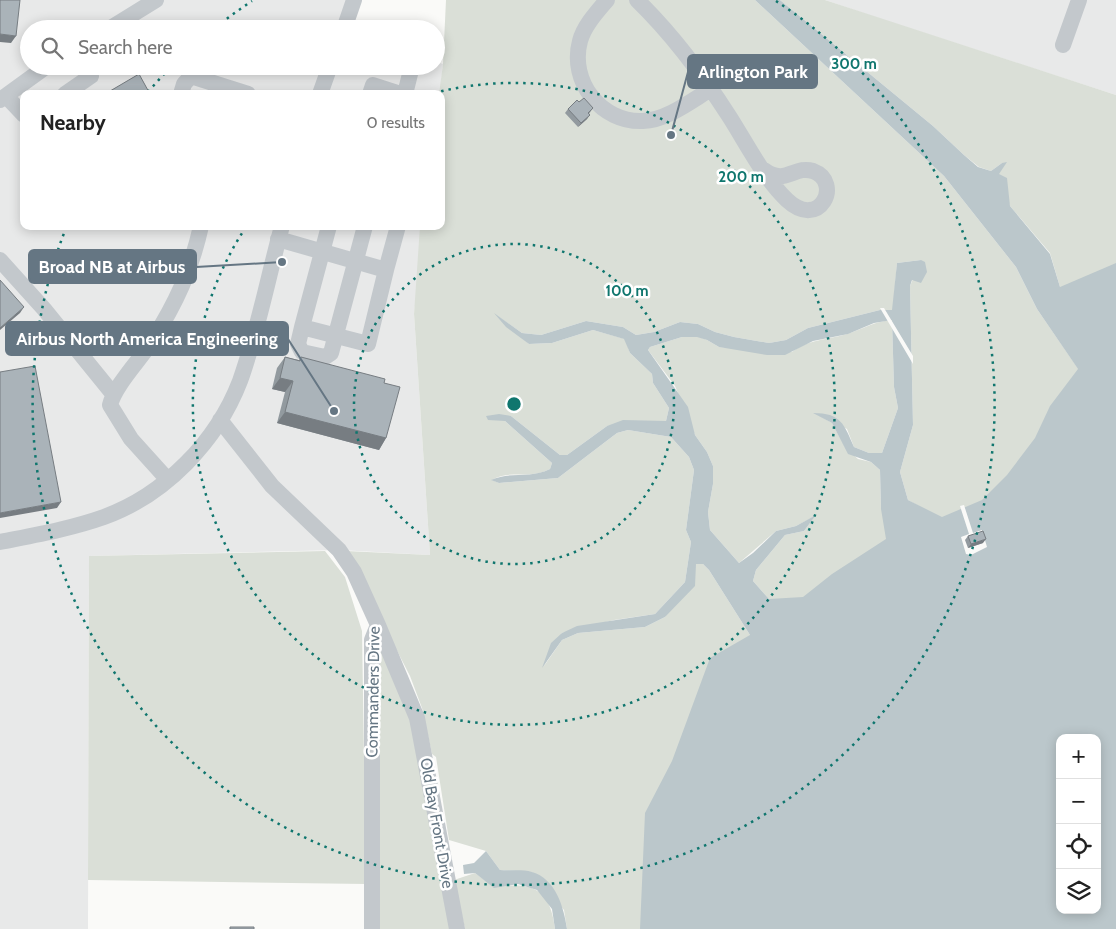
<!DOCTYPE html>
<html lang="en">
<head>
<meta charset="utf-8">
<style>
  body { margin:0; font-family:Cabin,sans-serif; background:#f6f6f6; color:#222 }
  .controls { position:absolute; right:15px; bottom:15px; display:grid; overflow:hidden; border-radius:10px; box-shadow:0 2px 12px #0003 }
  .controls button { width:45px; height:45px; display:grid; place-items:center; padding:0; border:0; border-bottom:1px solid #e0e0e0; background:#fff; color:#222; font:25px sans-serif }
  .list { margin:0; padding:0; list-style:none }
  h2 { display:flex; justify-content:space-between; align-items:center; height:65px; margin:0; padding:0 20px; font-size:21px }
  h2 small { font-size:16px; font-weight:400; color:#767676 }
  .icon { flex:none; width:28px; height:28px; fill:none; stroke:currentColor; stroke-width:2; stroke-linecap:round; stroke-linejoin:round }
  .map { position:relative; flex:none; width:1116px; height:929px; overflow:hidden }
  .search { position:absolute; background:#fff; box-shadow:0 2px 12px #0003; left:20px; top:20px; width:425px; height:55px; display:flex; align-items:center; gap:12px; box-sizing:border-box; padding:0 18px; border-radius:28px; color:#767676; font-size:19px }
  .panel { position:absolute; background:#fff; box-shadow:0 2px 12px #0003; left:20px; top:90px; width:425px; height:140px; border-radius:10px }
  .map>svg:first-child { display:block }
</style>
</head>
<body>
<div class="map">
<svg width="1116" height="929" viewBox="0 0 1116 929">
  <rect width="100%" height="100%" fill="#fafaf8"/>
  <path fill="#e8e9e9" d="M 0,0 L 353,0 L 343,29 L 29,29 L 29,66 L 436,66 L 436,62 L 443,64 L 440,94 L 24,94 L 24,226 L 424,226 L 414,314 L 430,555 L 339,550 L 89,556 L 88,929 L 0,929 Z
    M 825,0 L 1116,0 L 1116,95 L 878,18 Z"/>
  <path fill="#dadfd7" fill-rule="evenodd" d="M 446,0 L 755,0 L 944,176 L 1016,267 L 1037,309 L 1079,370 L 797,929 L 567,929 L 564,910 L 532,872 L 500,870 L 486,851 L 449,840 L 436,757 L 432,754 L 422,708 L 410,676 L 346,551 L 430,555 L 414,314 L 420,226 L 441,226 L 441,94 L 439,94 L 443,64 ZM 921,260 L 910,286 L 913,425 L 900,472 L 908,500 L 931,513 L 881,509 L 880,470 L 871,462 L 858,459 L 845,447 L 832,423 L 815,413 L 847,429 L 854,447 L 869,453 L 882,453 L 898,408 L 894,387 L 892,320 C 875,321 863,329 847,334 C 827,340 809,339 792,352 L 719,347 L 707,340 L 697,336 L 682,337 L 650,347 L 648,350 L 675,386 L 695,435 L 707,452 L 713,466 L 713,484 L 708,512 L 710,530 L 739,563 L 776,531 L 796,526 L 815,516 L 804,531 L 785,535 L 756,570 L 753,581 L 769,599 L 750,635 L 709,570 L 703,564 L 696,564 L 665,617 L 645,627 L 578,633 L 562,640 L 544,666 L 562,633 L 614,620 L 655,614 L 685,582 L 691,542 L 686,530 L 694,470 L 689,457 L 671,437 L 628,430 L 617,433 L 558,478 L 499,483 L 492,480 C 509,469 529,480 550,469 L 552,463 L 505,421 L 511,416 L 560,455 L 567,455 L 607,426 L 666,421 L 669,408 L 653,383 L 652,374 L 630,353 L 625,339 L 593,330 L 552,343 L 529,344 L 496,315 L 522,333 L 541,335 L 586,321 L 623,327 L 636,335 L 654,332 L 680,322 L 698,324 L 715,332 L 734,337 L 769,343 L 786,340 L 808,328 L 880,310 L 893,310 L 897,263 Z
    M 780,0 L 825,0 L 1116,95 L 1116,361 L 1060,287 L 1050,253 L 1010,206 L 998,174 L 1002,163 L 991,171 L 979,167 L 964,155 L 933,126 Z
    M 325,551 L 345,577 L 362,631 L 366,884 L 88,880 L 89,556 Z
    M 376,647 L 380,647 L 412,719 L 452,929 L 377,929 Z
    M 475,873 L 494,887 C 533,882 550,888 555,929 L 465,929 L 454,880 Z"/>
  <path fill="#bbc7cb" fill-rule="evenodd" d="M 755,0 L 780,0 L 933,126 L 964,155 L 978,167 L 991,171 L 1002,163 L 1007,162 L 999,174 L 1007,178 L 1010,206 L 1050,254 L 1060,287 L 1116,263 L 1116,929 L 640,929 L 645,813 L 672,761 L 710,658 L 750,635 L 709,570 L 703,564 L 696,564 L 695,586 L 665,617 L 645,627 L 578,633 L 562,640 L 542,668 L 551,643 L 562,633 L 577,626 L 655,614 L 685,582 L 691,542 L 686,530 L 694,470 L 689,457 L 671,437 L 628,430 L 617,433 L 558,478 L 499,483 L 491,480 C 510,471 531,479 550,469 L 552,463 L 505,421 L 488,420 L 486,416 L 499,414 L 511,416 L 560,455 L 567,455 L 607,426 L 623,420 L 666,421 L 669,408 L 653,383 L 652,374 L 630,353 L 624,339 L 593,330 L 552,343 L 529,344 L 506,327 L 494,313 L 522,333 L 541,335 L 586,321 L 623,327 L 636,335 L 654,332 L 680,322 L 698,324 L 715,332 L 734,337 L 769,343 L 786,340 L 808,328 L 880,310 L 892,310 L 897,263 L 921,260 L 925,262 L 927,272 L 921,283 L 912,280 L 910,286 L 913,425 L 900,472 L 908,500 L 942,517 L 982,500 L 1007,475 L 1035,438 L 1050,406 L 1078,369 L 1037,309 L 1016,267 L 944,176 ZM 892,320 L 894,387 L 898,408 L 882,453 L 869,453 L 854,447 C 844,424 841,413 813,413 L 832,423 L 848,454 L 871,462 L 880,470 L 881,509 L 886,539 L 832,574 L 803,597 L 769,599 L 753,581 L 756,570 L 785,535 L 804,531 L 816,515 L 796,526 L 776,531 L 753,553 L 739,563 L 710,530 L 708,512 L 713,484 L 713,466 L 707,452 L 695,435 L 688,407 L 648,350 L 650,347 L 682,337 L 697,337 L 707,340 L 719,347 L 767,355 L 785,355 L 813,341 L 848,334 L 874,323 ZM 1060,738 L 1097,738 L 1097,910 L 1060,910 Z
    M 486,851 L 500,870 C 510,871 523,869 532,872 C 556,879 564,908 567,929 L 555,929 L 552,909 L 537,890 L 518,884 L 494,888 L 475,873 L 464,874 L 463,865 L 474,863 Z"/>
  <path fill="#fafaf8" d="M 880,308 L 884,308 L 913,356 L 913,364 Z
    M 964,505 L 973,533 L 982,530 L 987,547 L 971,555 L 966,554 L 961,537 L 969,534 L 960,506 Z"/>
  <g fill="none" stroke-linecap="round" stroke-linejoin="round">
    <path stroke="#c3c8cc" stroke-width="16" d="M 607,0 C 596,13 584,26 580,41 C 569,81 601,123 643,121 C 667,120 691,101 711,89
      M 637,0 C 673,35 702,74 729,116 C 747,144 763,177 787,200 C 820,231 843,182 813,171 C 794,165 786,186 764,170
      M 109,29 L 156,0
      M 344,29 L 354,0
      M 1063,45 L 1079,0
      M 65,94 L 91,76 L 85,66
      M 181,94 L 184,84 L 191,76 L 248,94
      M 320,94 L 330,66
      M 370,94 L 373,85 L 401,94
      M 405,94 L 411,70 L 409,66
      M 6,96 L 24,115
      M 0,100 L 47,66
      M 278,239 L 386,270 L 368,344 L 302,327 L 329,226
      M 0,260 L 44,309 L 113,394
      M 386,270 L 398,226
      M 302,327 L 298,344 L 302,352 L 325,357 L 331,353 L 365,226
      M 220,420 L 272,486 L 339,550 L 354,572 L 378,625 L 372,640 L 372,929
      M 168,480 L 131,439 L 110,405 C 115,385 140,360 152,341 C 176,303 191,271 201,226
      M 0,542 C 35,535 70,529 104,517 C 165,495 217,441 240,381 C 258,331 268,277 282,226
      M 378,625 L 417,718 L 457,929"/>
  </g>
  <path fill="#929a9f" d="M 579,102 L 593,108 L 589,114 L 587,119 L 578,127 L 565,113 L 568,109 Z
    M 285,357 L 299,360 L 301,357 L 384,383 L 386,438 L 379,450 L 277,423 L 285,392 L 272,389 L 277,368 Z
    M 968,536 L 983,543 L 968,548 L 965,540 Z"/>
  <path fill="#777d82" d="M 0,34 L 16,36 L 11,43 L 0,42 Z
    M 590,115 L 587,119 L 578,127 L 581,123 Z
    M 24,307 L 20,313 L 0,330 L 0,328 Z
    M 280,378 L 293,381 L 285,392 L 272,389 Z
    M 285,412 L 386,438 L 379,450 L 277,423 Z
    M 61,502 L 57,508 L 0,518 L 0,513 Z
    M 986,539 L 983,543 L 968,548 L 971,544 Z"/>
  <path fill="#aab3b9" stroke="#777d82" d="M 0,0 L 20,0 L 16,36 L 0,34 Z
    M 139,74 L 150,94 L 105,94 Z
    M 584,98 L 593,108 L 588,113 L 590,115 L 581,123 L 568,109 L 577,100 L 579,102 Z
    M 0,280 L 24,307 L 0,328 Z
    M 285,357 L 300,361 L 301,357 L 385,379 L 384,383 L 400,387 L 386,438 L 285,412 L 293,381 L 280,378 Z
    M 35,366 L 61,502 L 0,513 L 0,372 Z
    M 983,531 L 986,539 L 971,544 L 968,536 Z
    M 230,927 L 254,927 L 254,929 L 230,929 Z"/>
  <g fill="none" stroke="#0f766e" stroke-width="2.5" stroke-dasharray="2.5 5">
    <circle cx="514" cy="404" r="160"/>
    <path d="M434 93A321 321 0 1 1 246 227"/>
    <path d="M148 92A481 481 0 0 1 171 67M215 28A481 481 0 0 1 252 1M776 1A481 481 0 1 1 66 228"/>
  </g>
  <g text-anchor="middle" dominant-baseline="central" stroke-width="5" stroke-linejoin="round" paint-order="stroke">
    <g font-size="16" fill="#657683" stroke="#fff">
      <text transform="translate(373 692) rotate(-89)">Commanders Drive</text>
      <text transform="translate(437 823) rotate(80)">Old Bay Front Drive</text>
    </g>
  </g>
  <circle cx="514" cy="404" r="8" fill="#0f766e" stroke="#fff" stroke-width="2.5"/>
  <g font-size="15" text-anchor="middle" font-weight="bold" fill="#0f766e" stroke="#fff" stroke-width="5" stroke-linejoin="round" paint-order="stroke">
    <text x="854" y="69">300 m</text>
    <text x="741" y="182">200 m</text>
    <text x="627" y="296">100 m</text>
  </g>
  <path fill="none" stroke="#657683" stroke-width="2" d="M671 135L688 72M282 262L196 267M334 411L288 339"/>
  <g fill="#657683" stroke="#fff" stroke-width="2">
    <circle cx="671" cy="135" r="5"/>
    <circle cx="282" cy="262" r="5"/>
    <circle cx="334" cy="411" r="5"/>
  </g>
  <g fill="#657683" stroke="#657683" stroke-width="2">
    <rect x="688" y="55" width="129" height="33" rx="5"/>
    <rect x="29" y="250" width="167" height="33" rx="5"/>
    <rect x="6" y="322" width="282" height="33" rx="5"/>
  </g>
  <g font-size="18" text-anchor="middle" font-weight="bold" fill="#fff">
    <text x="753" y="78">Arlington Park</text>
    <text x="112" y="273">Broad NB at Airbus</text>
    <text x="147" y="345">Airbus North America Engineering</text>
  </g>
</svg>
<div class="controls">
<button>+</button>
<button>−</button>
<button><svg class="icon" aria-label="locate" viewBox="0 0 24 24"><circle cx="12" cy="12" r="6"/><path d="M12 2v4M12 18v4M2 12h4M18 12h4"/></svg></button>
<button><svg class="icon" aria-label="layers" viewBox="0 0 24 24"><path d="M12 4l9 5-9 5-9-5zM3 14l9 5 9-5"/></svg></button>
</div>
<div class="search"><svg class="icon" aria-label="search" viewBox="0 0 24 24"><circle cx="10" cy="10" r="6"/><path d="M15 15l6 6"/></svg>Search here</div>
<section class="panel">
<h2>Nearby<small>0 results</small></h2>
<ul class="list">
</ul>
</section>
</div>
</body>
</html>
